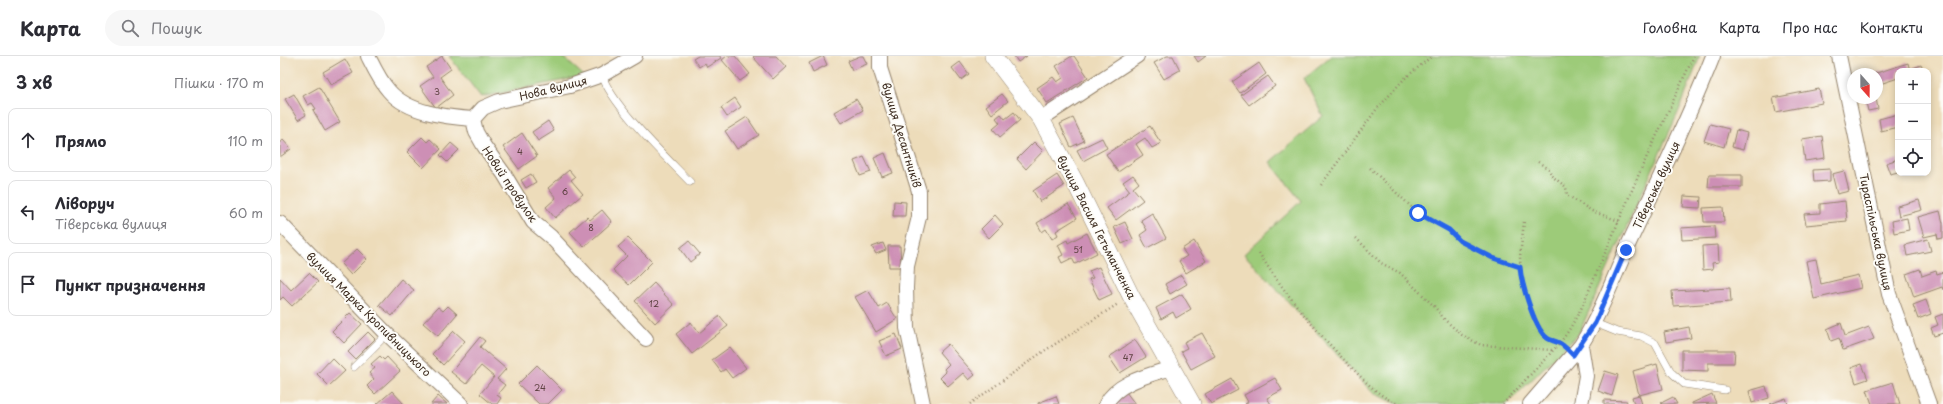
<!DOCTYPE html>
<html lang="uk">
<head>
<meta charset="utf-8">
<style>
  body { margin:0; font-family:"Playpen Sans",sans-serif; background:#f7f7f7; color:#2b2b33 }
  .controls { position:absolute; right:12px; top:12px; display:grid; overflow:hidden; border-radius:8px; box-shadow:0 2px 6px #0003 }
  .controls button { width:36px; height:36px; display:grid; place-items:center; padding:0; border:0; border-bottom:1px solid #e1e1e2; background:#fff; color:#2b2b33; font:20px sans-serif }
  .compass { position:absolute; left:1567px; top:12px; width:36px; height:36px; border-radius:50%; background:#fff; box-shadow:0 2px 6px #0003; rotate:159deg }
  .stop { position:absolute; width:12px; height:12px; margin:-9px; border:3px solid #2563eb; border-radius:50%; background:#fff }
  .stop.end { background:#2563eb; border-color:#fff; box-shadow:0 1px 4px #0008 }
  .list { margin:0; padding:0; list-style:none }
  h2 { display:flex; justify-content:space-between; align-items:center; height:52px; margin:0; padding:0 16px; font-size:17px }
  h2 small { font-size:13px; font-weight:400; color:#7c7c81 }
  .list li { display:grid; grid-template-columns:26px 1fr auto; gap:12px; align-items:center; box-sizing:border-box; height:64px; margin:0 8px 8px; padding:0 8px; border:1px solid #e1e1e2; border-radius:8px }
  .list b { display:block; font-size:15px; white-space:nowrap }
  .list p { margin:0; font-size:13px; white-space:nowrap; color:#7c7c81 }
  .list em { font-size:13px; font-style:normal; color:#7c7c81 }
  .icon { flex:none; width:22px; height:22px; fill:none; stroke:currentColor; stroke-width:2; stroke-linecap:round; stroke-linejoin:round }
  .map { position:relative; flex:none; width:1663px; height:348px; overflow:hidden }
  header { display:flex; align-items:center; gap:24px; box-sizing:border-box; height:56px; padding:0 20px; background:#fff; border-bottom:1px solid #e1e1e2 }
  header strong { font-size:19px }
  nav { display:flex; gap:22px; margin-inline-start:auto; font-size:14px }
  .search { width:280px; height:36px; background:#f7f7f7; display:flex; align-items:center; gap:10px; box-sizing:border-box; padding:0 14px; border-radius:22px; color:#7c7c81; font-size:15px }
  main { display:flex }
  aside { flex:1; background:#fff }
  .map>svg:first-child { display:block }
</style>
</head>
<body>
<header>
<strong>Карта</strong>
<div class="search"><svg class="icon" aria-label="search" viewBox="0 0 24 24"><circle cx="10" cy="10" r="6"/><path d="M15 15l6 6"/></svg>Пошук</div>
<nav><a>Головна</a><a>Карта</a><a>Про нас</a><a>Контакти</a></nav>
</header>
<main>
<aside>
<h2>3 хв<small>Пішки · 170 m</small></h2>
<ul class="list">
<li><svg class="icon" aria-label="ahead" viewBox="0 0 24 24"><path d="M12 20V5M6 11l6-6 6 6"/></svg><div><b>Прямо</b></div><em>110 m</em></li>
<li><svg class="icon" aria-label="left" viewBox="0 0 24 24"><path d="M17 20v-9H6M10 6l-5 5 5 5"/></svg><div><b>Ліворуч</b><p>Тіверська вулиця</p></div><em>60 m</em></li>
<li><svg class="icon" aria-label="arrive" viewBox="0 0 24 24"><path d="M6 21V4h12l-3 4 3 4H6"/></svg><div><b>Пункт призначення</b></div></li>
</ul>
</aside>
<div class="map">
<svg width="1663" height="348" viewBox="0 0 1663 348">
  <rect width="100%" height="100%" fill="#fdfcf7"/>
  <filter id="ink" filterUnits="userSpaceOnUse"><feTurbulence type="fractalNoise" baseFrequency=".025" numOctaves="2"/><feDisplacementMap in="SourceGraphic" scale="8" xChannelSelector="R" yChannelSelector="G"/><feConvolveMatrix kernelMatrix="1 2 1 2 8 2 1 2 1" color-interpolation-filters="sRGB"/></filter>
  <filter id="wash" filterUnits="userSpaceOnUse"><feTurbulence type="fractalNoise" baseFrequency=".012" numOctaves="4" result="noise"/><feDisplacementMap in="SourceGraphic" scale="16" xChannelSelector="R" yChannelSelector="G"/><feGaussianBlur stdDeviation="0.9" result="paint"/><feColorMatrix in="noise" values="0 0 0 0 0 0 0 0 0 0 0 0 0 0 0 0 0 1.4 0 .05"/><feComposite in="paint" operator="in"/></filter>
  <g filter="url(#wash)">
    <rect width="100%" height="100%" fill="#eddcba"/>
    <path fill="#9dcb79" stroke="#6c7a4c" d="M 169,0 L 282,0 L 304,20 L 201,41 Z
      M 1051,0 L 1420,0 L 1401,50 L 1299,277 L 1227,348 L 1118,348 L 1093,337 L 964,198 L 1021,145 L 990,106 L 1043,60 L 1024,22 Z"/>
    <g id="blocks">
      <path fill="#cd8fb5" d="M 162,0 L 171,13 L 160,21 L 173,39 L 156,52 L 140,30 L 153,21 L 146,11 Z
        M 418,0 L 440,0 L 441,2 L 427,11 L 425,7 L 419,11 L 413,3 Z
        M 447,0 L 455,0 L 470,18 L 460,25 L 442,4 Z
        M 474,0 L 496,0 L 506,11 L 493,23 L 473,1 Z
        M 543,0 L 547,9 L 533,16 L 529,7 Z
        M 580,0 L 583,0 L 587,8 L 572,14 L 568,5 Z
        M 734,0 L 747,0 L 738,6 Z
        M 792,0 L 794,0 L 808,21 L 767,47 L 757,32 L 773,21 L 777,26 L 783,22 L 776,10 Z
        M 887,0 L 893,0 L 900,14 L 884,23 L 874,7 Z
        M 914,0 L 926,0 L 918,6 Z
        M 65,3 L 73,17 L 51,29 L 43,16 Z
        M 680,6 L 689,18 L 681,24 L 672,12 Z
        M 979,7 L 986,18 L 960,37 L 952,26 Z
        M 1628,7 L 1630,15 L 1618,15 L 1618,22 L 1597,29 L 1597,18 L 1593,18 Z
        M 1641,9 L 1644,15 L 1634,15 L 1633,12 Z
        M 988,20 L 995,30 L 969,49 L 961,39 Z
        M 39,31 L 60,66 L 45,75 L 33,54 L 36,53 L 32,47 L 28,49 L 23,40 Z
        M 1539,33 L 1542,47 L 1496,56 L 1493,42 Z
        M 14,38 L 26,59 L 18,64 L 5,43 Z
        M 722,38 L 728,45 L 712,58 L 706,50 Z
        M 455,42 L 461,51 L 447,61 L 441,52 Z
        M 1585,42 L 1596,42 L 1598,53 L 1588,55 Z
        M 576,43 L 583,54 L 561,67 L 554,56 Z
        M 734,56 L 740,64 L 720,81 L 713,73 L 720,67 L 716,62 L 721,58 L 725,63 Z
        M 1618,58 L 1618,71 L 1601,75 L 1599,63 Z
        M 467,61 L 479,79 L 457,93 L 445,75 Z
        M 793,62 L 804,85 L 791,91 L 780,68 Z
        M 268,65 L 274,75 L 258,85 L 252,76 Z
        M 1430,68 L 1449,73 L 1444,91 L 1424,85 Z
        M 870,70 L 881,87 L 872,92 L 865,82 L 856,88 L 863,99 L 838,116 L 826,98 Z
        M 1456,74 L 1467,77 L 1463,94 L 1452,91 Z
        M 242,77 L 257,100 L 239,113 L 223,91 Z
        M 1542,80 L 1545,102 L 1525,105 L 1522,83 Z
        M 142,81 L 147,86 L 150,83 L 161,93 L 143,112 L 127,96 Z
        M 822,82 L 827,92 L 803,105 L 797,94 Z
        M 3,84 L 11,93 L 0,101 L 0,86 Z
        M 754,86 L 763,95 L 746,113 L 737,103 Z
        M 171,87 L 179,94 L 167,106 L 160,99 Z
        M 605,97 L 613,117 L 602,121 L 594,102 Z
        M 584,101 L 591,116 L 580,120 L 574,105 Z
        M 1618,103 L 1618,116 L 1610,118 L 1606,107 Z
        M 1550,113 L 1550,125 L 1534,126 L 1533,114 Z
        M 289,114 L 295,121 L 291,124 L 303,138 L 275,162 L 266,151 L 276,142 L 268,132 Z
        M 1564,115 L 1569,135 L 1557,138 L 1552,118 Z
        M 251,118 L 256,126 L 246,132 L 241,124 Z
        M 777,119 L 784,130 L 760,146 L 753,135 Z
        M 853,119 L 859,127 L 853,132 L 863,144 L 836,164 L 827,152 L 850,135 L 843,126 Z
        M 1429,119 L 1462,119 L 1462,131 L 1428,131 Z
        M 1404,140 L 1421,141 L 1420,152 L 1403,151 Z
        M 1639,144 L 1642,154 L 1619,160 L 1617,150 Z
        M 614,145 L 626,146 L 625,160 L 613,160 Z
        M 1565,145 L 1567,165 L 1526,169 L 1524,158 L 1540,157 L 1540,148 Z
        M 788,148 L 797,162 L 776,175 L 778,179 L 772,183 L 766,173 L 762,176 L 757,167 Z
        M 1443,151 L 1444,166 L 1424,166 L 1423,152 Z
        M 322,154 L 332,166 L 304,191 L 290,176 L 307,161 L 310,164 Z
        M 1660,155 L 1663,167 L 1663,182 L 1658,183 L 1657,178 L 1644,181 L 1638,161 Z
        M 872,157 L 886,182 L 867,192 L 860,179 L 867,174 L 861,164 Z
        M 715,159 L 723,168 L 709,182 L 701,173 Z
        M 1627,162 L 1629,174 L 1614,177 L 1612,165 Z
        M 845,166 L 853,183 L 842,188 L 834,171 Z
        M 1434,170 L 1435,182 L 1402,184 L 1401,172 Z
        M 807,177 L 817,197 L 795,208 L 792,202 L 782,207 L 779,201 L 783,199 L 778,189 L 787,184 L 788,187 Z
        M 348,182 L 372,206 L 349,229 L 333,214 L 347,200 L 338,191 Z
        M 1648,183 L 1651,195 L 1627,200 L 1625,189 Z
        M 409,185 L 420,198 L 410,206 L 400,192 Z
        M 914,185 L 926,205 L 906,217 L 899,205 L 907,200 L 902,193 Z
        M 603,187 L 606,194 L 596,198 L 592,191 Z
        M 1438,189 L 1439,206 L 1432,207 L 1433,213 L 1423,214 L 1422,190 Z
        M 608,190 L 620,190 L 621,211 L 609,211 Z
        M 77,193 L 87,203 L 71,219 L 61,208 Z
        M 1536,203 L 1541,228 L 1578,219 L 1581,232 L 1534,243 L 1526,205 Z
        M 819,211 L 832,238 L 819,244 L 809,223 L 813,222 L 809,215 Z
        M 1640,213 L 1642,220 L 1656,215 L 1657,218 L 1663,216 L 1663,234 L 1662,231 L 1634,241 L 1626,218 Z
        M 29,217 L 38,226 L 12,250 L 3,241 L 0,244 L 0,222 L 11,234 Z
        M 901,219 L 907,228 L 890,238 L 885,228 Z
        M 121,223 L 134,234 L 112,260 L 99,249 Z
        M 374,227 L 394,249 L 375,267 L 355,245 Z
        M 1450,232 L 1451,246 L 1393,250 L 1392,235 Z
        M 588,234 L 599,252 L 607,247 L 617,263 L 596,276 L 575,241 Z
        M 902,238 L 911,253 L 896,262 L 893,256 L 881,263 L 876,252 Z
        M 1646,244 L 1651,258 L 1638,263 L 1633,249 Z
        M 168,250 L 177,258 L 158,280 L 143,267 L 158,251 L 163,255 Z
        M 70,257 L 82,268 L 64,287 L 52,275 Z
        M 1663,258 L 1663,277 L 1654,280 L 1651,272 L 1658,269 L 1655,261 Z
        M 440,260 L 448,270 L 412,298 L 396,278 L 411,266 L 419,277 Z
        M 1561,267 L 1565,280 L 1589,271 L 1594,283 L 1563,294 L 1559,282 L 1551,285 L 1547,273 Z
        M 1409,271 L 1411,282 L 1386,286 L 1384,276 Z
        M 174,275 L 185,285 L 163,309 L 152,298 Z
        M 88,276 L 95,283 L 75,303 L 68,296 Z
        M 922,277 L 935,300 L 911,313 L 901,295 L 907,292 L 904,286 Z
        M 616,278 L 622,293 L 606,300 L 599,285 Z
        M 200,281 L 205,285 L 200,291 L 226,313 L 217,323 L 225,329 L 217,339 L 221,342 L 217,348 L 212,348 L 200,338 L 214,321 L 201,310 L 186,328 L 171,316 Z
        M 855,284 L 866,301 L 840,317 L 829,301 Z
        M 668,288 L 695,319 L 689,324 L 683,317 L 668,330 L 660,322 L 666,316 L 664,313 L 669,308 L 659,296 Z
        M 450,291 L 466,312 L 452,322 L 445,313 L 441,316 L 432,304 Z
        M 1402,294 L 1455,294 L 1454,307 L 1428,307 L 1428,315 L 1402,314 Z
        M 100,300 L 104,304 L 107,301 L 120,315 L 95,338 L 87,330 L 94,323 L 89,317 L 95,312 L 91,308 Z
        M 52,302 L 65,315 L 49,330 L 37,318 Z
        M 1377,308 L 1383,333 L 1359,339 L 1353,315 Z
        M 1582,308 L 1588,323 L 1576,327 L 1571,312 Z
        M 257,309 L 282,334 L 268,348 L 259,348 L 238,328 Z
        M 1325,315 L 1338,319 L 1332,340 L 1318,335 Z
        M 995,322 L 1002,334 L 987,342 L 991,348 L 965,348 L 968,346 L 964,339 Z
        M 952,323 L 958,334 L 931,348 L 925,338 Z
        M 1613,326 L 1620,348 L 1592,348 L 1587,334 Z
        M 1486,330 L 1489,342 L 1472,347 L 1469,335 Z
        M 112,335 L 124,348 L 97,348 Z
        M 846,336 L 855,348 L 835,348 L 833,345 Z
        M 1432,338 L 1436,347 L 1412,348 L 1412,347 Z
        M 1359,339 L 1362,348 L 1354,348 L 1352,341 Z
        M 158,340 L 167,348 L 151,348 Z
        M 776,340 L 779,348 L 758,348 L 758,347 Z
        M 1393,341 L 1397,348 L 1382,348 L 1381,347 Z
        M 1506,342 L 1508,348 L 1490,348 Z
        M 1324,344 L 1347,345 L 1346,348 L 1324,348 Z"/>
    </g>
  </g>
  <g filter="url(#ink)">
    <use href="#blocks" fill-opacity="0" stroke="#94836c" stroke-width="1"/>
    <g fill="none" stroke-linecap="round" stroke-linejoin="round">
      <defs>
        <path id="service" d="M 322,19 C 332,50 386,101 410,126
          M 1315,267 L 1337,276 L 1361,280 L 1375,287 L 1391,316 L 1404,328 L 1445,334
          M 74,311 L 107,278"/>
        <path id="minor" d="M 88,0 C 94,12 100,25 109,35 C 128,57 166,61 193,63 L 196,76 L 204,90 L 224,118 L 253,166 L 271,181 L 366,283
          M 600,0 L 600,12 L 639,135 L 639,161 L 627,210 L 626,232 L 627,272 L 643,348
          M 1559,0 L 1609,238 L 1649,348
          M 193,63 L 203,52 L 219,45 L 290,30 L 322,19 L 355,0
          M 761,63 L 857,0
          M 0,167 L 107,278 L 181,348
          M 826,348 C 837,326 870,319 891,312
          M 1250,348 L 1301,289
          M 1301,348 L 1306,320 L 1301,289 C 1321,257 1334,221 1349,187 C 1378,125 1408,64 1433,0"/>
        <path id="tertiary" d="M 713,0 L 761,63 L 795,126 L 851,240 L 912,348"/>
      </defs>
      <use href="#service" stroke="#94836c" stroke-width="8"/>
      <use href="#minor" stroke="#94836c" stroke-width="16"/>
      <use href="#tertiary" stroke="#94836c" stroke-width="18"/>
      <path stroke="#94836c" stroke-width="2.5" stroke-dasharray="1 3" stroke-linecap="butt" d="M 1258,106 L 1269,113 L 1272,120 L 1286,131 L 1287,139 L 1312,155 L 1339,165
        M 1090,112 L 1138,157 L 1169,174 L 1180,185 L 1213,202 L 1240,211
        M 1041,129 L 1096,54 L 1124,23 L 1152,0
        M 1244,166 L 1240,200 L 1241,223 L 1248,248 L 1264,280 L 1284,290
        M 1076,182 L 1101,207 L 1120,217 L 1154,250 L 1165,264 L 1182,279 L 1201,289 L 1272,294
        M 979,197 C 1005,238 1036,275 1070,310 C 1085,325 1098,340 1118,348
        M 690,348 L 761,297 L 838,248
        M 1223,348 L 1280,287 L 1289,274 L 1301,253 L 1362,111 L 1414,0"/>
      <use href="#service" stroke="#fff" stroke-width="7"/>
      <use href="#minor" stroke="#fff" stroke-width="14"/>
      <use href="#tertiary" stroke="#fff" stroke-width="17"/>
    </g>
  </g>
  <g fill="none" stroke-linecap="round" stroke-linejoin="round" filter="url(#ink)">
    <path stroke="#2563eb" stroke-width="5" d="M 1138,157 L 1169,174 L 1180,185 L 1213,202 L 1240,211 C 1241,226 1254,270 1265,280 C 1269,285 1274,284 1279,287 C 1284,289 1289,295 1293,299 L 1315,267 L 1346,194"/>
  </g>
  <g text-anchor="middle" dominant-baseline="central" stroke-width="4" stroke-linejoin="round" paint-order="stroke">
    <g font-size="9" fill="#604344">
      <text x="157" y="35">3</text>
      <text x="240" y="95">4</text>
      <text x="285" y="135">6</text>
      <text x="311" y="171">8</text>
      <text x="798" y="193">51</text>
      <text x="374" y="247">12</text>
      <text x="848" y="301">47</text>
      <text x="260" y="331">24</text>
    </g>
    <g font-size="11" fill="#3b2a1e" stroke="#fdfcf7">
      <text transform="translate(273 32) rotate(-14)">Нова вулиця</text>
      <text transform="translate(622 79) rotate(73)">вулиця Десантників</text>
      <text transform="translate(230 128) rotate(56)">Новий провулок</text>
      <text transform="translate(1376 129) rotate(-65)">Тіверська вулиця</text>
      <text transform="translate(817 171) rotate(63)">вулиця Василя Гетьманченка</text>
      <text transform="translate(1596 176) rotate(78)">Тираспільська вулиця</text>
      <text transform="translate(89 258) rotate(45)">вулиця Марка Кропивницького</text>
    </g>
  </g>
</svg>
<div class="controls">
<button>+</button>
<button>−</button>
<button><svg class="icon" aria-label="locate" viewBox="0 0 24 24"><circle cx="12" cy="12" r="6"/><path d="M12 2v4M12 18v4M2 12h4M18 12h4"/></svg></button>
</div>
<svg class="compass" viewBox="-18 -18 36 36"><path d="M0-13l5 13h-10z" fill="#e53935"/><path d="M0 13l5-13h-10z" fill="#7c7c81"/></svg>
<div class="stop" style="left:1138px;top:157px"></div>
<div class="stop end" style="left:1346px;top:194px"></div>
</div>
</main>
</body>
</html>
